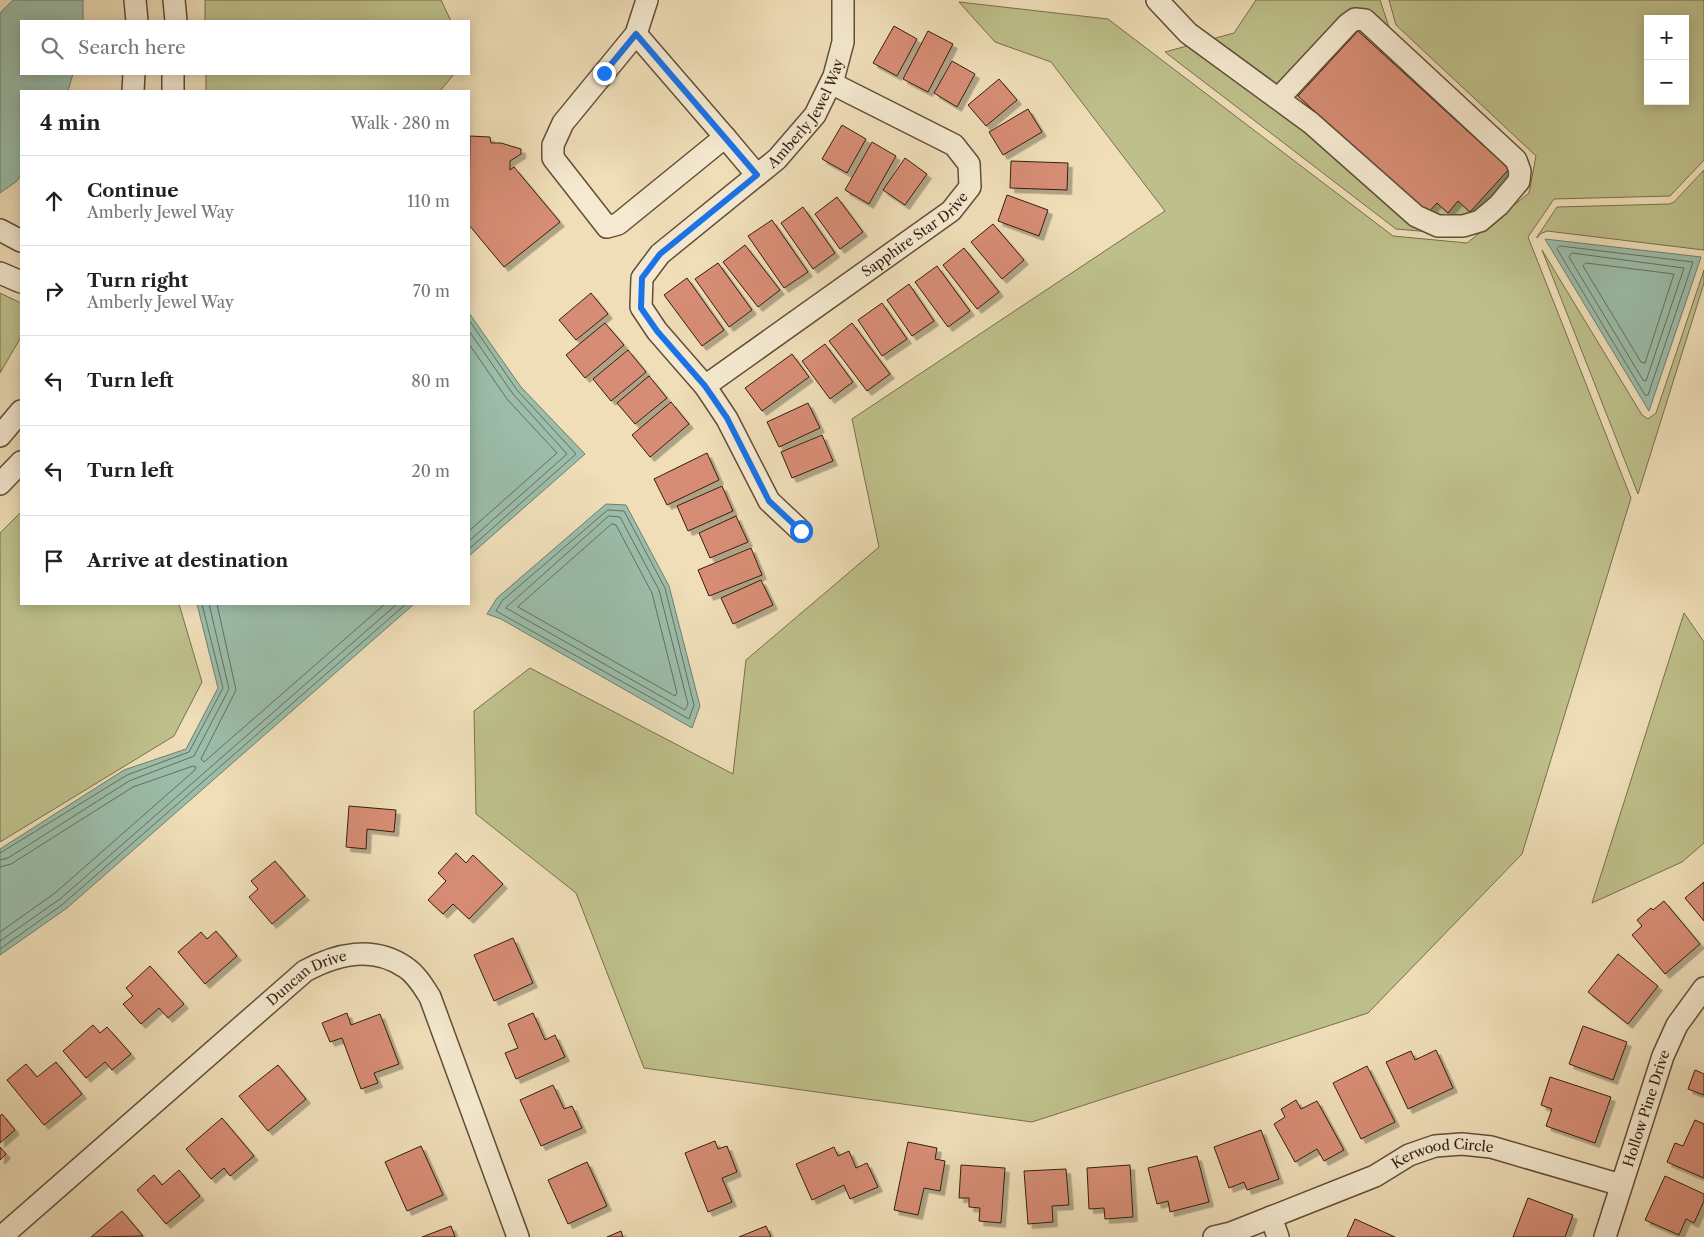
<!DOCTYPE html>
<html lang="en">
<head>
<meta charset="utf-8">
<style>
  body { margin:0; font-family:"Libre Caslon Text",serif; background:#f2f2f2; color:#222 }
  .controls { position:absolute; right:15px; top:15px; display:grid; overflow:hidden; border-radius:0px; box-shadow:0 2px 12px #0003 }
  .controls button { width:45px; height:45px; display:grid; place-items:center; padding:0; border:0; border-bottom:1px solid #e0e0e0; background:#fff; color:#222; font:25px sans-serif }
  .stop { position:absolute; width:15px; height:15px; margin:-11px; border:4px solid #1a73e8; border-radius:50%; background:#fff }
  .stop.end { background:#1a73e8; border-color:#fff; box-shadow:0 1px 5px #0008 }
  .list { margin:0; padding:0; list-style:none }
  h2 { display:flex; justify-content:space-between; align-items:center; height:65px; margin:0; padding:0 20px; font-size:21px }
  h2 small { font-size:16px; font-weight:400; color:#767676 }
  .list li { display:grid; grid-template-columns:32px 1fr auto; gap:15px; align-items:center; box-sizing:border-box; height:90px; padding:0 20px; border-top:1px solid #e0e0e0 }
  .list b { display:block; font-size:19px; white-space:nowrap }
  .list p { margin:0; font-size:16px; white-space:nowrap; color:#767676 }
  .list em { font-size:16px; font-style:normal; color:#767676 }
  .icon { flex:none; width:28px; height:28px; fill:none; stroke:currentColor; stroke-width:2; stroke-linecap:round; stroke-linejoin:round }
  .map { position:relative; flex:none; width:1704px; height:1237px; overflow:hidden }
  .search { position:absolute; background:#fff; box-shadow:0 2px 12px #0003; left:20px; top:20px; width:450px; height:55px; display:flex; align-items:center; gap:12px; box-sizing:border-box; padding:0 18px; border-radius:0px; color:#767676; font-size:19px }
  .panel { position:absolute; background:#fff; box-shadow:0 2px 12px #0003; left:20px; top:90px; width:450px; height:515px; border-radius:0px }
  .map>svg:first-child { display:block }
</style>
</head>
<body>
<div class="map">
<svg width="1704" height="1237" viewBox="0 0 1704 1237">
  <defs>
    <filter id="shadow"><feDropShadow dx="4.5" dy="4.5" stdDeviation="0" flood-color="#0004"/></filter>
  </defs>
  <rect width="100%" height="100%" fill="#efdeb8"/>
  <filter id="stains"><feTurbulence type="fractalNoise" baseFrequency=".004" numOctaves="4"/><feColorMatrix values="0 0 0 0 .2 0 0 0 0 .09 0 0 0 0 .02 0 0 0 .5 -.17"/></filter>
  <radialGradient id="worn" r=".72"><stop offset=".6" stop-color="#630" stop-opacity="0"/><stop offset="1" stop-color="#630" stop-opacity=".3"/></radialGradient>
  <path fill="#bec08b" stroke="#796f4c" fill-rule="evenodd" d="M 205,0 L 441,0 L 451,21 L 205,21 Z
    M 1256,0 L 1380,0 L 1390,30 L 1528,160 L 1522,189 L 1465,235 L 1396,229 L 1165,52 L 1234,33 Z
    M 1389,0 L 1704,0 L 1704,160 L 1670,196 L 1554,199 L 1528,237 L 1631,498 L 1522,854 L 1368,1013 L 1032,1122 L 644,1068 L 576,893 L 476,814 L 474,711 L 530,668 L 733,774 L 746,660 L 879,547 L 852,419 L 1165,211 L 1051,62 L 995,42 L 959,2 L 1108,19 L 1393,236 L 1467,243 L 1529,193 L 1536,156 L 1396,25 ZM 1648,19 L 1685,19 L 1685,101 L 1648,101 Z
    M 206,74 L 454,74 L 440,91 L 206,91 Z
    M 1704,170 L 1704,250 L 1547,231 L 1540,234 L 1537,238 L 1537,237 L 1557,207 L 1669,204 L 1674,202 Z
    M 1542,250 L 1642,415 L 1648,419 L 1656,413 L 1704,270 L 1704,283 L 1638,494 Z
    M 0,293 L 21,303 L 21,337 L 0,373 Z
    M 21,512 L 21,604 L 179,604 L 202,682 L 174,736 L 0,842 L 0,533 Z
    M 1684,613 L 1704,642 L 1704,843 L 1682,862 L 1592,903 Z"/>
  <path fill="#9bbdaa" stroke="#727d6c" d="M 13,0 L 83,0 L 83,21 L 21,21 L 21,74 L 73,74 L 68,91 L 21,91 L 21,175 L 17,181 L 0,193 L 0,13 Z
    M 1545,239 L 1701,257 L 1649,411 Z
    M 469,313 L 521,387 L 585,454 L 469,556 Z
    M 606,504 L 626,505 L 669,586 L 700,706 L 692,728 L 501,619 L 487,614 L 497,598 Z
    M 197,604 L 414,604 L 67,908 L 0,955 L 0,849 L 124,770 L 186,749 L 218,688 Z"/>
  <g fill="none" stroke-linecap="round" stroke-linejoin="round">
    <path stroke="#686e5c" stroke-width="1" d="M 1560,246 L 1693,262 L 1648,395 L 1645,395 L 1557,249 Z
      M 1572,253 L 1684,268 L 1646,381 L 1643,380 L 1569,257 Z
      M 1586,263 L 1674,274 L 1645,363 L 1641,362 L 1583,266 Z
      M 469,320 L 517,390 L 576,454 L 469,549
      M 469,331 L 513,394 L 567,454 L 469,541
      M 469,344 L 507,399 L 557,453 L 469,531
      M 608,510 L 624,511 L 665,588 L 694,705 L 689,719 L 496,611 L 502,601 Z
      M 609,516 L 620,517 L 659,590 L 688,704 L 685,710 L 506,608 Z
      M 612,524 L 616,525 L 652,593 L 677,693 L 675,696 L 518,607 Z
      M 217,604 L 236,690 L 201,759 L 204,762 L 385,604
      M 0,853 L 127,775 L 189,752 L 223,688 L 202,604
      M 0,860 L 8,858 L 129,781 L 194,756 L 229,689 L 209,604
      M 0,867 L 11,864 L 133,787 L 193,766 L 196,767 L 195,770 L 55,893 L 0,932
      M 0,941 L 60,899 L 397,604
      M 0,949 L 63,904 L 406,604"/>
  </g>
  <path fill="#d78d75" stroke="#341e0e" filter="url(#shadow)" d="M 894,26 L 917,39 L 897,76 L 873,63 Z
    M 928,31 L 953,44 L 928,92 L 903,79 Z
    M 1358,31 L 1509,169 L 1470,212 L 1458,201 L 1448,213 L 1437,203 L 1427,214 L 1298,96 Z
    M 952,61 L 975,74 L 957,107 L 934,93 Z
    M 999,79 L 1017,100 L 986,126 L 968,105 Z
    M 1028,109 L 1042,132 L 1003,155 L 989,132 Z
    M 842,125 L 866,139 L 847,173 L 822,159 Z
    M 470,136 L 490,137 L 491,143 L 501,143 L 521,149 L 521,154 L 510,161 L 510,170 L 514,167 L 560,222 L 504,267 L 469,225 Z
    M 872,142 L 896,156 L 869,204 L 845,190 Z
    M 905,158 L 927,174 L 905,205 L 883,190 Z
    M 1011,161 L 1068,163 L 1067,190 L 1010,188 Z
    M 1007,195 L 1048,210 L 1039,236 L 998,221 Z
    M 837,197 L 863,232 L 840,249 L 815,214 Z
    M 803,207 L 835,253 L 813,269 L 781,223 Z
    M 772,220 L 808,272 L 784,288 L 748,236 Z
    M 993,224 L 1024,260 L 1002,279 L 971,242 Z
    M 745,245 L 780,290 L 758,307 L 723,262 Z
    M 964,248 L 999,292 L 977,309 L 943,265 Z
    M 718,263 L 752,310 L 729,327 L 695,279 Z
    M 937,266 L 970,311 L 948,327 L 915,282 Z
    M 687,278 L 724,330 L 702,346 L 664,295 Z
    M 909,284 L 934,321 L 912,336 L 887,300 Z
    M 591,293 L 608,314 L 576,340 L 559,320 Z
    M 882,303 L 907,339 L 882,356 L 858,320 Z
    M 605,323 L 624,345 L 585,378 L 566,355 Z
    M 852,323 L 890,374 L 867,391 L 829,341 Z
    M 825,344 L 853,382 L 830,399 L 802,361 Z
    M 628,350 L 646,372 L 611,401 L 593,379 Z
    M 792,354 L 809,377 L 762,411 L 745,388 Z
    M 649,376 L 667,398 L 635,424 L 617,403 Z
    M 671,402 L 689,424 L 650,457 L 632,435 Z
    M 808,403 L 820,428 L 779,447 L 767,422 Z
    M 822,435 L 833,461 L 792,478 L 781,452 Z
    M 707,453 L 719,480 L 667,505 L 654,479 Z
    M 722,486 L 733,511 L 688,531 L 677,506 Z
    M 736,516 L 748,542 L 710,558 L 699,533 Z
    M 751,548 L 762,575 L 709,596 L 698,570 Z
    M 761,580 L 773,605 L 733,624 L 721,598 Z
    M 349,806 L 396,810 L 394,832 L 367,829 L 366,849 L 346,847 Z
    M 456,853 L 466,863 L 473,855 L 503,884 L 469,919 L 453,904 L 443,914 L 428,900 L 446,881 L 438,873 Z
    M 275,861 L 305,896 L 272,924 L 249,897 L 258,889 L 251,881 Z
    M 1704,882 L 1704,921 L 1685,898 Z
    M 1664,901 L 1700,944 L 1665,974 L 1632,935 L 1642,926 L 1637,920 L 1651,908 L 1653,910 Z
    M 216,931 L 237,956 L 205,984 L 178,952 L 201,932 L 207,939 Z
    M 513,938 L 533,983 L 494,1001 L 474,955 Z
    M 1618,954 L 1658,986 L 1628,1024 L 1588,992 Z
    M 150,966 L 184,1004 L 168,1018 L 159,1008 L 141,1024 L 123,1004 L 133,996 L 126,988 Z
    M 347,1013 L 351,1025 L 380,1014 L 399,1064 L 374,1073 L 378,1083 L 361,1089 L 342,1038 L 330,1042 L 322,1023 Z
    M 533,1013 L 545,1040 L 555,1035 L 565,1057 L 516,1079 L 505,1053 L 518,1048 L 508,1024 Z
    M 93,1025 L 100,1033 L 107,1027 L 131,1054 L 112,1070 L 105,1062 L 86,1078 L 63,1051 Z
    M 1583,1026 L 1627,1042 L 1613,1080 L 1569,1064 Z
    M 1436,1050 L 1453,1088 L 1408,1109 L 1386,1062 L 1411,1051 L 1415,1060 Z
    M 56,1062 L 82,1094 L 44,1125 L 7,1080 L 26,1064 L 37,1077 Z
    M 278,1065 L 306,1099 L 268,1131 L 239,1096 Z
    M 1367,1066 L 1395,1122 L 1361,1139 L 1333,1083 Z
    M 1695,1070 L 1704,1074 L 1704,1095 L 1688,1089 Z
    M 1550,1077 L 1611,1097 L 1595,1143 L 1546,1126 L 1552,1109 L 1541,1105 Z
    M 553,1085 L 564,1109 L 572,1106 L 582,1128 L 541,1146 L 520,1100 Z
    M 1296,1100 L 1301,1109 L 1317,1101 L 1344,1150 L 1324,1161 L 1317,1149 L 1295,1162 L 1274,1124 L 1285,1117 L 1281,1109 Z
    M 2,1114 L 15,1130 L 0,1143 L 0,1116 Z
    M 222,1118 L 254,1156 L 230,1176 L 224,1168 L 211,1179 L 186,1149 Z
    M 1695,1120 L 1704,1124 L 1704,1178 L 1667,1162 L 1675,1143 L 1683,1146 Z
    M 1261,1130 L 1279,1179 L 1247,1190 L 1244,1182 L 1229,1188 L 1214,1147 Z
    M 715,1141 L 718,1149 L 727,1146 L 737,1172 L 722,1178 L 732,1202 L 708,1212 L 685,1153 Z
    M 908,1142 L 937,1148 L 935,1159 L 945,1161 L 940,1191 L 924,1188 L 918,1215 L 894,1210 Z
    M 421,1146 L 443,1195 L 407,1211 L 385,1162 Z
    M 0,1147 L 6,1154 L 0,1160 Z
    M 834,1147 L 838,1156 L 849,1151 L 856,1168 L 867,1163 L 878,1187 L 850,1199 L 844,1185 L 812,1200 L 796,1164 Z
    M 1197,1156 L 1209,1202 L 1170,1212 L 1168,1201 L 1157,1204 L 1148,1168 Z
    M 587,1162 L 607,1206 L 568,1224 L 548,1180 Z
    M 961,1165 L 1005,1168 L 1001,1223 L 979,1221 L 980,1208 L 969,1207 L 969,1198 L 959,1198 Z
    M 1130,1165 L 1133,1217 L 1105,1219 L 1104,1208 L 1089,1209 L 1087,1168 Z
    M 1066,1169 L 1069,1205 L 1052,1206 L 1053,1222 L 1028,1224 L 1024,1171 Z
    M 179,1170 L 200,1196 L 166,1224 L 137,1190 L 154,1175 L 162,1185 Z
    M 1665,1176 L 1704,1194 L 1704,1201 L 1694,1223 L 1686,1219 L 1679,1235 L 1645,1220 Z
    M 1528,1198 L 1573,1215 L 1565,1237 L 1513,1237 Z
    M 122,1211 L 143,1236 L 91,1237 Z
    M 1355,1219 L 1395,1237 L 1347,1237 Z
    M 451,1226 L 455,1237 L 422,1237 Z
    M 766,1226 L 771,1237 L 739,1237 Z
    M 621,1231 L 623,1237 L 607,1237 Z"/>
  <g fill="none" stroke-linecap="round" stroke-linejoin="round">
    <defs>
      <g id="minor">
        <path d="M 135,0 L 137,21"/>
        <path d="M 174,0 L 176,21"/>
        <path d="M 647,0 L 636,34 L 563,123 L 553,145 L 553,158 L 607,227 L 618,224 L 725,137 L 757,175"/>
        <path d="M 1157,0 L 1188,33 L 1311,123 L 1416,216 L 1438,226 L 1463,226 L 1480,221 L 1499,205 L 1519,181 L 1520,171 L 1516,160 L 1365,20 L 1355,19 L 1348,24 L 1279,98"/>
        <path d="M 636,34 L 725,137"/>
        <path d="M 133,91 L 134,74"/>
        <path d="M 173,91 L 173,74"/>
        <path d="M 0,230 L 21,241"/>
        <path d="M 0,273 L 21,282"/>
        <path id="s1" d="M 705,386 L 951,211 L 970,187 L 969,164 L 954,145 L 831,83"/>
        <path d="M 0,436 L 21,411"/>
        <path d="M 0,484 L 21,462"/>
        <path id="s2" d="M 801,531 L 769,501 L 727,419 L 705,386 L 657,331 L 641,307 L 642,278 L 660,254 L 777,159 L 815,115 L 834,76 L 843,42 L 843,0"/>
        <path d="M 1271,1217 L 1278,1237"/>
        <path id="s3" d="M 1,1237 L 305,971 C 336,954 373,945 405,967 C 416,974 423,986 430,997 L 518,1237"/>
        <path id="s4" d="M 1214,1237 L 1231,1233 L 1375,1176 L 1409,1155 L 1435,1146 L 1462,1144 L 1491,1147 L 1621,1185"/>
        <path id="s5" d="M 1605,1237 L 1663,1056 L 1677,1025 L 1704,988"/>
      </g>
    </defs>
    <use href="#minor" stroke="#634e38" stroke-width="24"/>
    <use href="#minor" stroke="#f5ead1" stroke-width="21"/>
  </g>
  <g fill="none" stroke-linecap="round" stroke-linejoin="round">
    <path stroke="#1a73e8" stroke-width="6" d="M 604,73 L 636,34 L 757,175 L 660,254 L 642,278 L 641,308 L 657,331 L 705,386 L 727,418 L 769,501 L 801,531"/>
  </g>
  <g text-anchor="middle" dominant-baseline="central" stroke-width="5" stroke-linejoin="round" paint-order="stroke">
    <g font-size="14" fill="#341e0e" stroke="#f5ead1">
      <text stroke="none"><textPath href="#s2" startOffset="542">Amberly Jewel Way</textPath></text>
      <text stroke="none"><textPath href="#s1" startOffset="259">Sapphire Star Drive</textPath></text>
      <text stroke="none"><textPath href="#s3" startOffset="402">Duncan Drive</textPath></text>
      <text stroke="none"><textPath href="#s5" startOffset="135">Hollow Pine Drive</textPath></text>
      <text stroke="none"><textPath href="#s4" startOffset="246">Kerwood Circle</textPath></text>
    </g>
  </g>
  <rect width="100%" height="100%" filter="url(#stains)"/>
  <rect width="100%" height="100%" fill="url(#worn)"/>
</svg>
<div class="controls">
<button>+</button>
<button>−</button>
</div>
<div class="stop" style="left:801px;top:531px"></div>
<div class="stop end" style="left:604px;top:73px"></div>
<div class="search"><svg class="icon" aria-label="search" viewBox="0 0 24 24"><circle cx="10" cy="10" r="6"/><path d="M15 15l6 6"/></svg>Search here</div>
<section class="panel">
<h2>4 min<small>Walk · 280 m</small></h2>
<ul class="list">
<li><svg class="icon" aria-label="ahead" viewBox="0 0 24 24"><path d="M12 20V5M6 11l6-6 6 6"/></svg><div><b>Continue</b><p>Amberly Jewel Way</p></div><em>110 m</em></li>
<li><svg class="icon" aria-label="right" viewBox="0 0 24 24"><path d="M7 20v-9h11M14 6l5 5-5 5"/></svg><div><b>Turn right</b><p>Amberly Jewel Way</p></div><em>70 m</em></li>
<li><svg class="icon" aria-label="left" viewBox="0 0 24 24"><path d="M17 20v-9H6M10 6l-5 5 5 5"/></svg><div><b>Turn left</b></div><em>80 m</em></li>
<li><svg class="icon" aria-label="left" viewBox="0 0 24 24"><path d="M17 20v-9H6M10 6l-5 5 5 5"/></svg><div><b>Turn left</b></div><em>20 m</em></li>
<li><svg class="icon" aria-label="arrive" viewBox="0 0 24 24"><path d="M6 21V4h12l-3 4 3 4H6"/></svg><div><b>Arrive at destination</b></div></li>
</ul>
</section>
</div>
</body>
</html>
